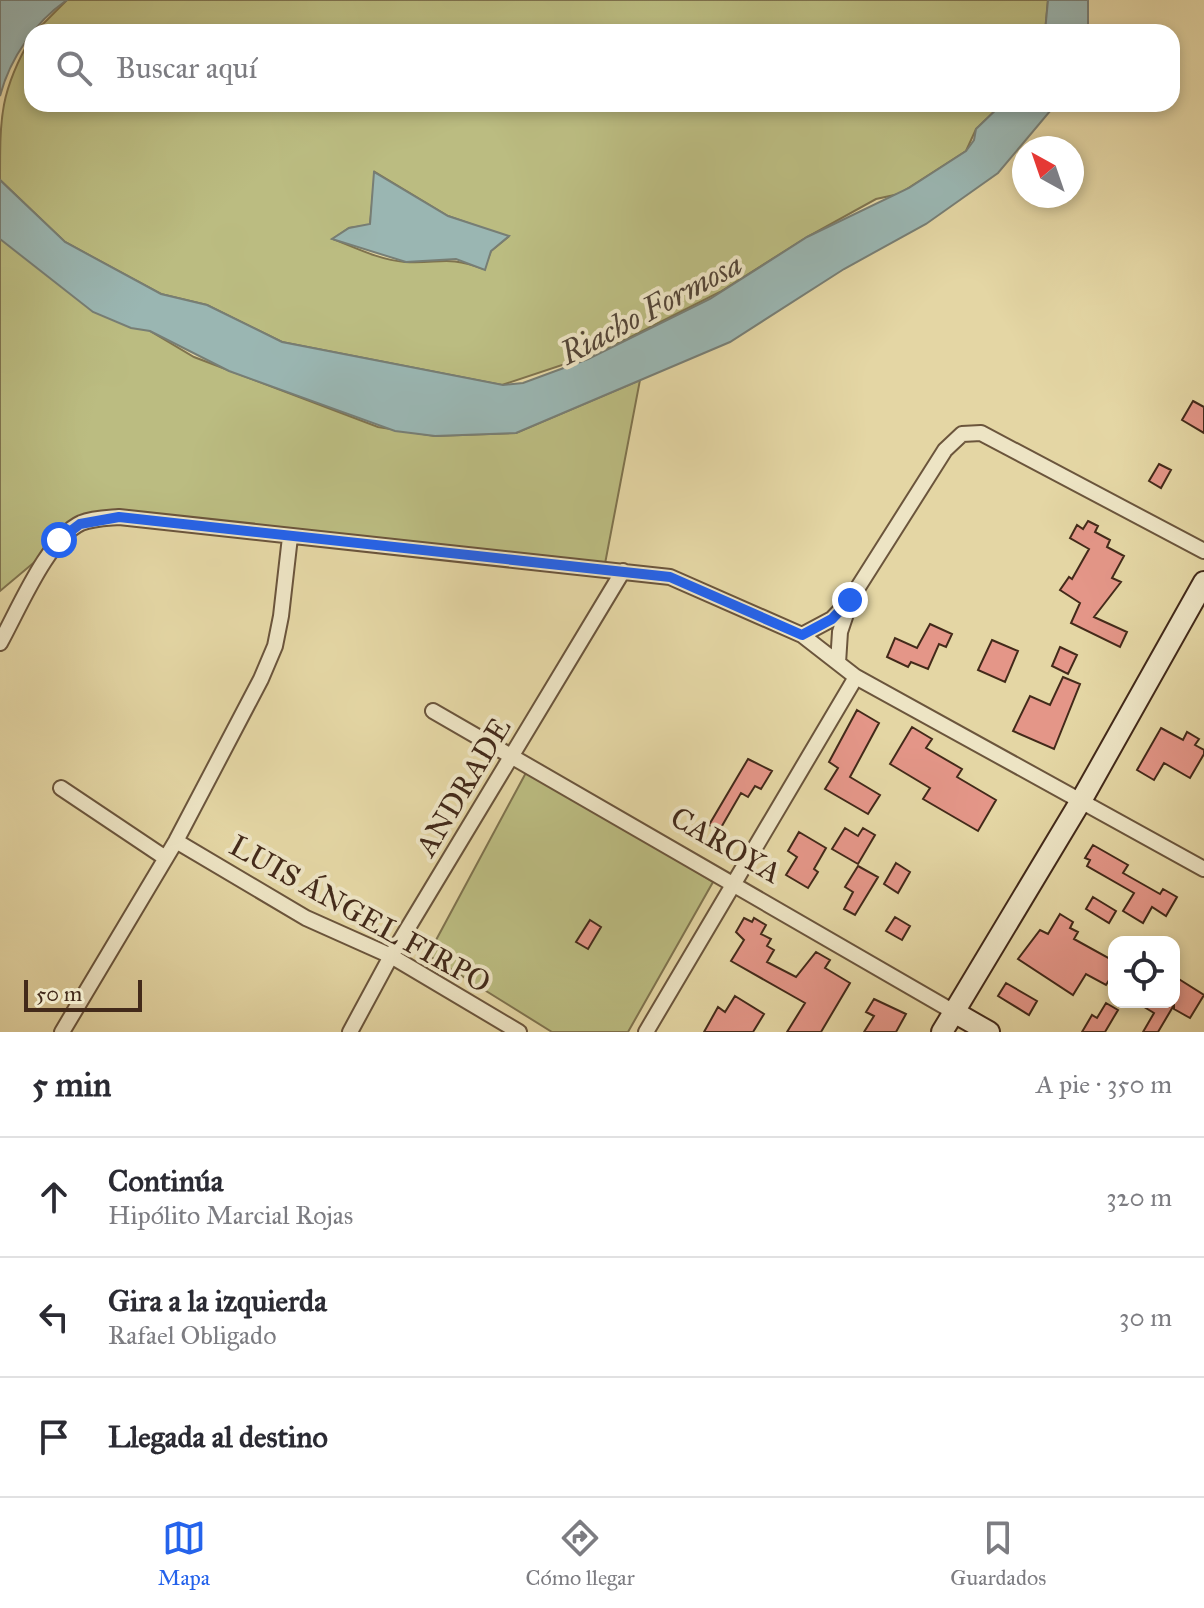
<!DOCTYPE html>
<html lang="es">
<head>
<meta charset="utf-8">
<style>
  body { margin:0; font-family:"IM FELL Great Primer",serif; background:#f7f7f7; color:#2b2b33 }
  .controls { position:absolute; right:24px; bottom:24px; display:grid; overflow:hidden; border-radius:16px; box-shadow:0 4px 12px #0003 }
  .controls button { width:72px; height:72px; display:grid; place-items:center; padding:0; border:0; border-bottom:2px solid #e1e1e2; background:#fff; color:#2b2b33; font:40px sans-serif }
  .compass { position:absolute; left:1012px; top:136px; width:72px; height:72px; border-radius:50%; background:#fff; box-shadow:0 4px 12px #0003; rotate:320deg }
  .scale { position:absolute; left:24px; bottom:20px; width:118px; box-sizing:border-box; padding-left:8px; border:4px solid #432a1a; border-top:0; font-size:22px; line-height:28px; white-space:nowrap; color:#432a1a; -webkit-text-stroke:6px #ede4c4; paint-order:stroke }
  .stop { position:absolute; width:24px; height:24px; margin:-18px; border:6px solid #2563eb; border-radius:50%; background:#fff }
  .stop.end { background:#2563eb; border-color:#fff; box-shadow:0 2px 8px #0008 }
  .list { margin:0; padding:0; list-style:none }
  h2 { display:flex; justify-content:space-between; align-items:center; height:104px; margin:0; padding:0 32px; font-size:34px }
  h2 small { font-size:26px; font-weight:400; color:#7c7c81 }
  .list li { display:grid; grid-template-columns:52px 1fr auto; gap:24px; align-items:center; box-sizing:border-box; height:120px; padding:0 32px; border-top:2px solid #e1e1e2 }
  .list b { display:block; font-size:30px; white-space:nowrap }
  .list p { margin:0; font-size:26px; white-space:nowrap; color:#7c7c81 }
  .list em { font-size:26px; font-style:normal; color:#7c7c81 }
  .icon { flex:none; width:44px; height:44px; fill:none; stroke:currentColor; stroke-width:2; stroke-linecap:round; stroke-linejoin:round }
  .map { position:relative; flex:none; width:1204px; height:1032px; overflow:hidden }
  .search { position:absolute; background:#fff; box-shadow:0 4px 12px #0003; left:24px; right:24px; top:24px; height:88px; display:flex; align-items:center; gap:20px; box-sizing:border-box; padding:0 28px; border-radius:24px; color:#7c7c81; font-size:30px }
  .sheet { height:464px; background:#fff }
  nav { display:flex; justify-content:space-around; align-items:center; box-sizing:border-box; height:112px; border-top:2px solid #e1e1e2; background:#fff; font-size:22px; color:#7c7c81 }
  nav a { display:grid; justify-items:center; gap:4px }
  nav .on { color:#2563eb }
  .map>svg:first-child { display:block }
</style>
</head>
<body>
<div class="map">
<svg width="1204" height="1032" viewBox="0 0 1204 1032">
  <rect width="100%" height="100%" fill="#e4d6a4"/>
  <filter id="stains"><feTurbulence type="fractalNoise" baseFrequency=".0025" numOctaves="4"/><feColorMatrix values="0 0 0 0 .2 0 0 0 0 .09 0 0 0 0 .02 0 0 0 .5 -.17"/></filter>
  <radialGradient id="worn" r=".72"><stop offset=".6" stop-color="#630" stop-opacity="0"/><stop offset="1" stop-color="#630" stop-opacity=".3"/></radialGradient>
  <path fill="#bbbc81" stroke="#7f734e" stroke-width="2" fill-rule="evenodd" d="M 67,0 L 1048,0 L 1045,32 L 35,32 Z
    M 32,36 L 32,104 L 1002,104 L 976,129 L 966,151 L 899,194 L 876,199 L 807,237 L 720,292 L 601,352 L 502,385 L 282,342 L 207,305 L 161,294 L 65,242 L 0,180 C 0,116 0,91 32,36 ZM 375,172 L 448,216 L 508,237 L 491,251 L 484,269 C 446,255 441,264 405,262 C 380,260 356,248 333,239 L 349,228 L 370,225 Z
    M 0,216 L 150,331 L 194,357 L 378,427 L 435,436 L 516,433 L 640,380 L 604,569 L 119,517 L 80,524 L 0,591 Z
    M 528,769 L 713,882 L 628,1032 L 552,1032 L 428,955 Z"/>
  <path fill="#9ab6b2" stroke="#777e75" stroke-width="2" d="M 0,0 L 67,0 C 35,22 10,58 0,96 Z
    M 1048,0 L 1088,0 L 1088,32 L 1045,32 Z
    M 1002,104 L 1056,104 L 998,173 L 926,224 L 844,269 L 730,342 L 516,433 L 435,436 L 395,431 L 229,371 L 150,331 L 131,328 L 93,312 L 0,239 L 0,180 L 65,242 L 161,294 L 207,305 L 282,342 L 503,385 L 523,383 L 588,359 L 710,299 L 807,237 L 909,188 L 966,151 L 974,140 L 976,129 Z
    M 374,172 L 448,216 L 509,236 L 491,251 L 485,270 L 456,259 L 406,262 L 332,239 L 349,228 L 370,224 Z"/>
  <path fill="#e49688" stroke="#432a1a" stroke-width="2" d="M 1193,401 L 1204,407 L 1204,433 L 1182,420 Z
    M 1159,464 L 1171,470 L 1161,488 L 1149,481 Z
    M 1088,521 L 1098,526 L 1095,532 L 1110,540 L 1107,547 L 1124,556 L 1112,578 L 1121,582 L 1094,617 L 1127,632 L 1120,647 L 1071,623 L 1080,603 L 1060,590 L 1069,577 L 1072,579 L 1089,549 L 1070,538 L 1077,525 L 1083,529 Z
    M 930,624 L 952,634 L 946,647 L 939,644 L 928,669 L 911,662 L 908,667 L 887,657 L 895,638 L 917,648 Z
    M 992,640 L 1018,651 L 1005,682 L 978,670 Z
    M 1060,647 L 1077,655 L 1068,674 L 1052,666 Z
    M 1063,677 L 1080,684 L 1054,749 L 1013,731 L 1030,696 L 1050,705 Z
    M 857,710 L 879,723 L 850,777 L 880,795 L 868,814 L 825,789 L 838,768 L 829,762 Z
    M 912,727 L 932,739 L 926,748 L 962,769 L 957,777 L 996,800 L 978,831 L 923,799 L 930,788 L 890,764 Z
    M 1161,728 L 1183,740 L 1187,732 L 1199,739 L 1195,745 L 1204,750 L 1204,754 L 1190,778 L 1164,763 L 1154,780 L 1137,770 Z
    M 748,759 L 772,771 L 761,789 L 755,786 L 748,797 L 741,793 L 719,831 L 709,825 Z
    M 845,828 L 858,836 L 863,828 L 875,835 L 858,864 L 832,849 Z
    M 799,832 L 826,848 L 814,869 L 818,872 L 808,888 L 786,875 L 797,857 L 788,851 Z
    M 1093,845 L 1128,865 L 1123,873 L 1160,894 L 1163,889 L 1177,897 L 1166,916 L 1152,907 L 1143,923 L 1123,911 L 1134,893 L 1087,866 L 1090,860 L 1085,858 Z
    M 896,863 L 910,872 L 898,893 L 884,884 Z
    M 858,866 L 878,877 L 855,915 L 844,909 L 853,892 L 845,887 Z
    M 1093,897 L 1116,911 L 1109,923 L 1086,909 Z
    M 1060,914 L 1073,922 L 1070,928 L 1078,932 L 1074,939 L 1114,961 L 1114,972 L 1106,985 L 1086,974 L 1073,995 L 1018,959 L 1040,930 L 1048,934 Z
    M 895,917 L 910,926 L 902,940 L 886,931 Z
    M 744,918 L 752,922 L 754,918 L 766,925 L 761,934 L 771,939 L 767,946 L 774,950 L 767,962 L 796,977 L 816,952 L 830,960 L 825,968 L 850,983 L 821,1032 L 787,1032 L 805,1003 L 731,961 L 744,940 L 736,932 Z
    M 590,920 L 601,927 L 588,949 L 576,942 Z
    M 1174,976 L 1204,995 L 1190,1018 L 1174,1009 L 1174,1005 L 1158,1032 L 1143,1032 L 1154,1013 L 1136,1002 L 1174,1002 Z
    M 1006,983 L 1037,1001 L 1029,1015 L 998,996 Z
    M 735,996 L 764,1014 L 753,1032 L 704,1032 L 718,1007 L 725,1012 Z
    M 874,999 L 906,1014 L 896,1032 L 864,1032 L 874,1016 L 866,1012 Z
    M 1106,1003 L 1118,1010 L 1105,1032 L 1082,1032 L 1092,1015 L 1097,1018 Z"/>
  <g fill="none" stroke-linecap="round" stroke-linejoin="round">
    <defs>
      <path id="minor" d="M 802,635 L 832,619 L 850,600 L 945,450 L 962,434 L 981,433 L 1204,551
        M 0,643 C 18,611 48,538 81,523 C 93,518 107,518 119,517 L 670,577 L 802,635 L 856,677 L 1204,869
        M 838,663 L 840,632 L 849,605
        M 433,711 L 954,1012
        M 61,788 L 164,857
        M 176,841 L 306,918 L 391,956 L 519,1032
        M 62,1032 L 176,841 L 261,679 L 275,646 L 281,616 L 290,537
        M 350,1032 L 391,956 L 623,571
        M 646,1032 L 856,677"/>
      <path id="secondary" d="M 954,1012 L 989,1032
        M 942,1032 L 1082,799 L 1204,582"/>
    </defs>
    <use href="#minor" stroke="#6b553c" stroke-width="18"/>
    <use href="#secondary" stroke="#432a1a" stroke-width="24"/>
    <use href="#minor" stroke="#ede4c4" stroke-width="14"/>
    <use href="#secondary" stroke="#ede4c4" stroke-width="20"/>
  </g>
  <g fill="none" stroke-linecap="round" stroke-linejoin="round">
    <path stroke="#2563eb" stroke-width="10" d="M 59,540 L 80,524 L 119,517 L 670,577 L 802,635 L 832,619 L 850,600"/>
  </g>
  <g text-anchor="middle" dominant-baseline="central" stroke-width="8" stroke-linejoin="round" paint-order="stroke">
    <g font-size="30" fill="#432a1a" stroke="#ede4c4">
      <text transform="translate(463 787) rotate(-59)">ANDRADE</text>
      <text transform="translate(726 845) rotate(30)">CAROYA</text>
      <text transform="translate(360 914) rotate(29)">LUIS ÁNGEL FIRPO</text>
    </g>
    <g font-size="32" font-style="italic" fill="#544638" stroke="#ede4c4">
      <text transform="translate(651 309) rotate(-28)">Riacho Formosa</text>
    </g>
  </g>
  <rect width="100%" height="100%" filter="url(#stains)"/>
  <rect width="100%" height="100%" fill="url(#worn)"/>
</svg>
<div class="controls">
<button><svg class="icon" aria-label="locate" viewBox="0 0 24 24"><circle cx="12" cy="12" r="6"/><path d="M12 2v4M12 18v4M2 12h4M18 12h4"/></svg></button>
</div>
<svg class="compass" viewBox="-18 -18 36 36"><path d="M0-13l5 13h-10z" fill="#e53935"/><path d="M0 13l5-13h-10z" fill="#7c7c81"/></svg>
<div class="scale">50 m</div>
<div class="stop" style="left:59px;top:540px"></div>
<div class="stop end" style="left:850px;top:600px"></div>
<div class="search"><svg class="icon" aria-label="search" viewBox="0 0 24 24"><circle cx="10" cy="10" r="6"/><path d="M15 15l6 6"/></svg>Buscar aquí</div>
</div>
<section class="sheet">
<h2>5 min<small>A pie · 350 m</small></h2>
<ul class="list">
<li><svg class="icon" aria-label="ahead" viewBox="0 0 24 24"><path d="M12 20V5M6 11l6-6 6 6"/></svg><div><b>Continúa</b><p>Hipólito Marcial Rojas</p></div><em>320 m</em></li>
<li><svg class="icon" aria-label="left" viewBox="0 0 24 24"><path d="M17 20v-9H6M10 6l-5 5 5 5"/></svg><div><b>Gira a la izquierda</b><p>Rafael Obligado</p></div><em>30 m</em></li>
<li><svg class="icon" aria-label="arrive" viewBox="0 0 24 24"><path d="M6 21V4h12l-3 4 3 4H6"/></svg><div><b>Llegada al destino</b></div></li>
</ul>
</section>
<nav>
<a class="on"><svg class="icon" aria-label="map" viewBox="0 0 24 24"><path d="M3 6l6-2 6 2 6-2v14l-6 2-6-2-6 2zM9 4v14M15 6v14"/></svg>Mapa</a>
<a><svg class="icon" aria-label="directions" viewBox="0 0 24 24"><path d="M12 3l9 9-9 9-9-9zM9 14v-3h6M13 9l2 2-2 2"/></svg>Cómo llegar</a>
<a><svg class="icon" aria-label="saved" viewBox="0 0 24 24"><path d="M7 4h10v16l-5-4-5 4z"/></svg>Guardados</a>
</nav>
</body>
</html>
